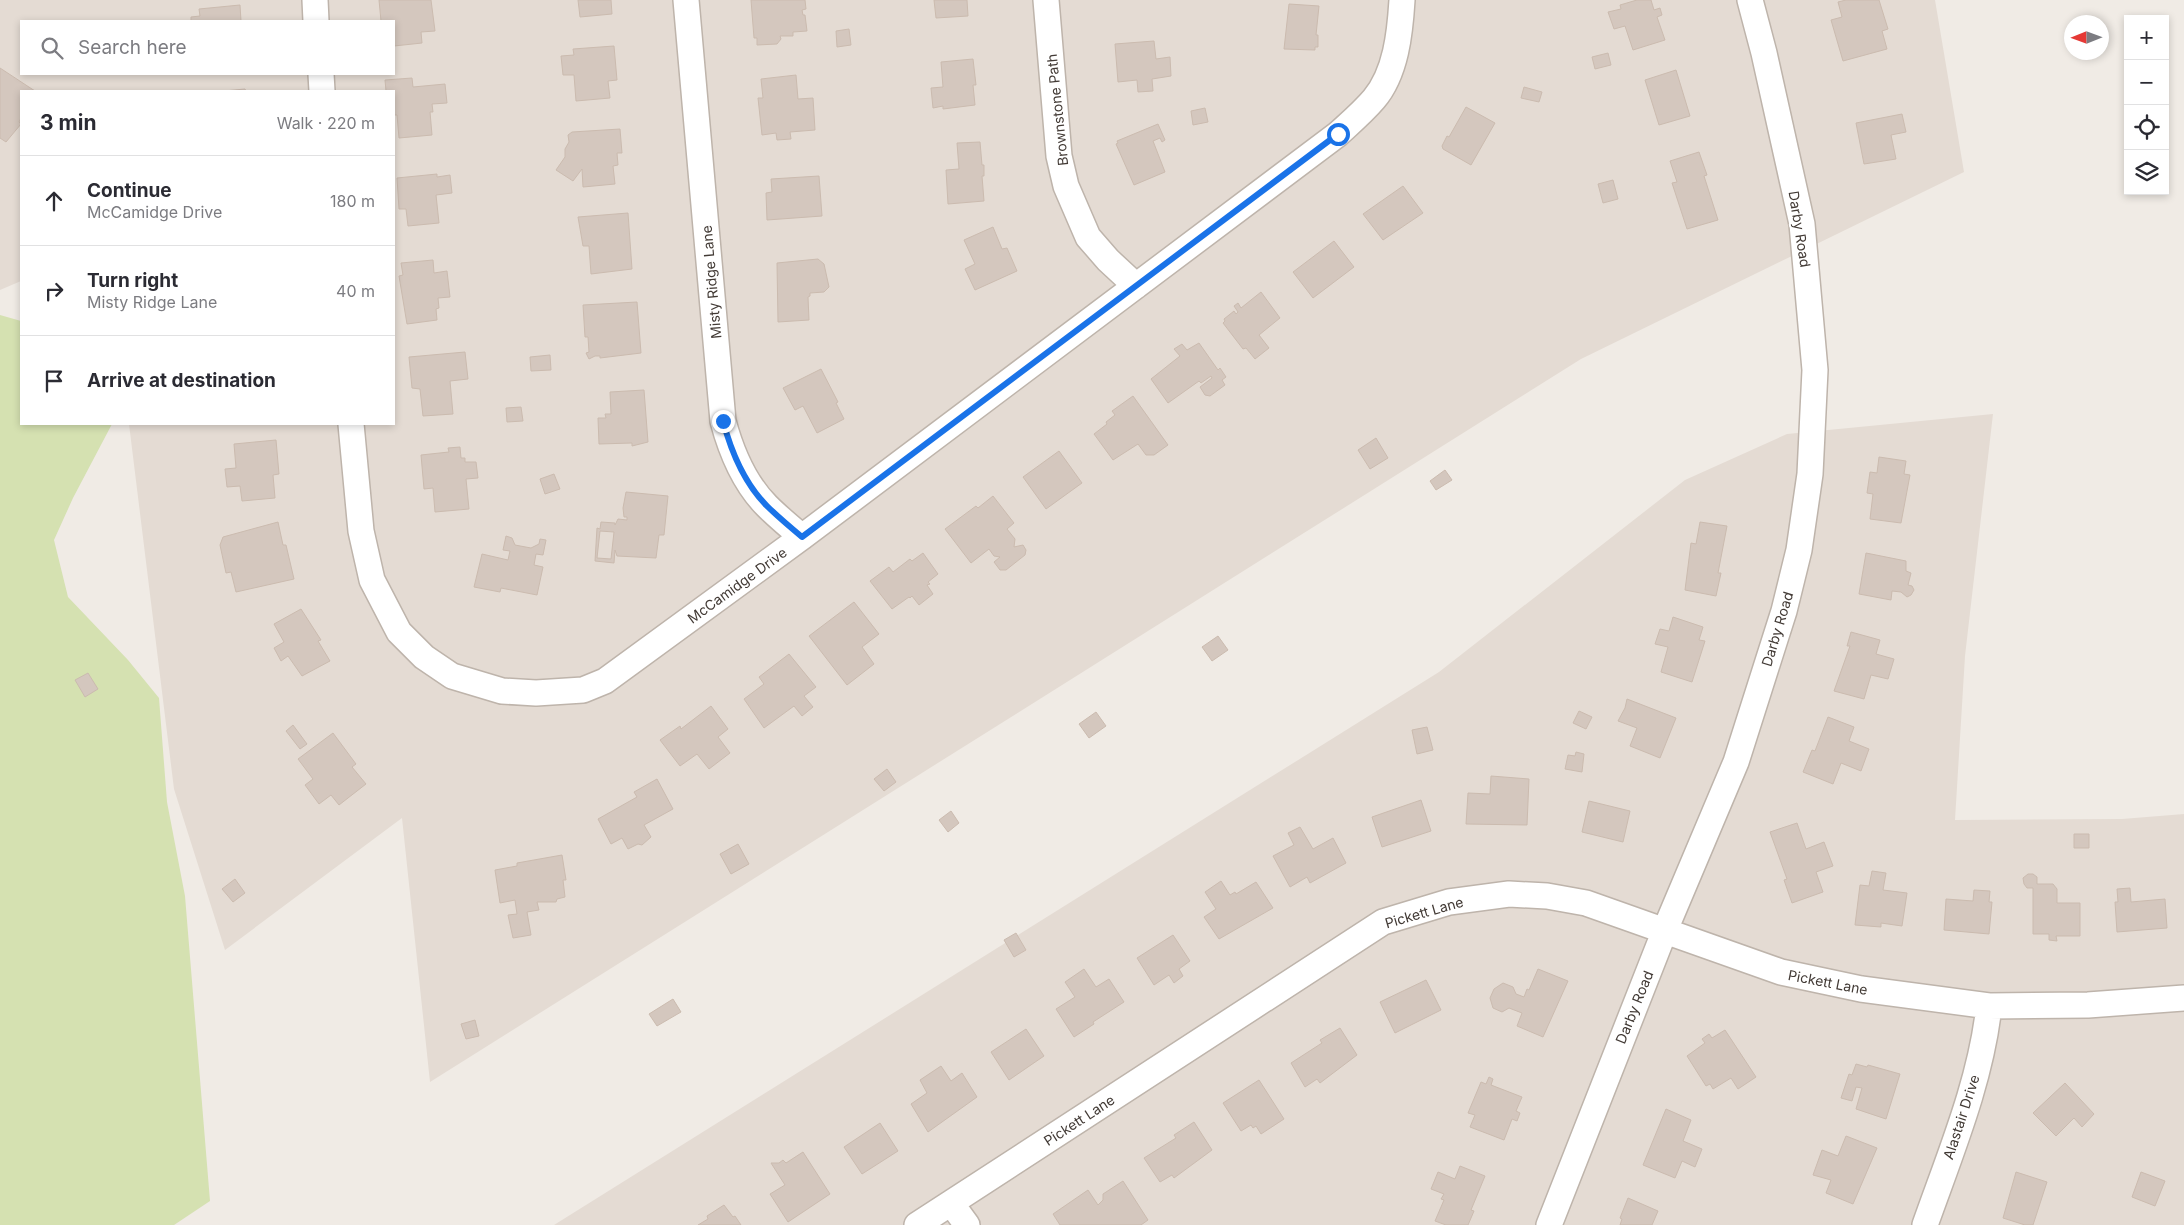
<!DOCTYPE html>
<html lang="en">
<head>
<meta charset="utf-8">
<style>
  body { margin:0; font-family:Inter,sans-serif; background:#f2f2f3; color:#2b2b33 }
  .controls { position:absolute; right:15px; top:15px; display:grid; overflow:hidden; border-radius:0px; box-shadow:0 2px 8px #0003 }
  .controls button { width:45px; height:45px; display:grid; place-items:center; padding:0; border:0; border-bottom:1px solid #e1e1e2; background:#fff; color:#2b2b33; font:25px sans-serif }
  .compass { position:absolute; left:2064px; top:15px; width:45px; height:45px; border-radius:50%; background:#fff; box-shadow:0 2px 8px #0003; rotate:269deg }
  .stop { position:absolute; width:15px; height:15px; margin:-11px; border:4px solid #1a73e8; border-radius:50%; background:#fff }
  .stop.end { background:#1a73e8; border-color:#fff; box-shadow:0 1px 5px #0008 }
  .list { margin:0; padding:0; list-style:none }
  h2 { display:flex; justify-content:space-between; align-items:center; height:65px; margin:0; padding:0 20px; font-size:21px }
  h2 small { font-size:16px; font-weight:400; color:#7c7c81 }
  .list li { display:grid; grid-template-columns:32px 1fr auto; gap:15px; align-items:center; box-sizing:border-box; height:90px; padding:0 20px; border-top:1px solid #e1e1e2 }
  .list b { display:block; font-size:19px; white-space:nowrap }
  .list p { margin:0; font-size:16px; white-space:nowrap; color:#7c7c81 }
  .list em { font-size:16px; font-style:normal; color:#7c7c81 }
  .icon { flex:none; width:28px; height:28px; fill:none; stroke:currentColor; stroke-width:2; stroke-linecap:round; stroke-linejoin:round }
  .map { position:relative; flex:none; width:2184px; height:1225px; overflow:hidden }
  .search { position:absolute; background:#fff; box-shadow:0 2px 8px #0003; left:20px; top:20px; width:375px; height:55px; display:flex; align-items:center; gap:12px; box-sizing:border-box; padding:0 18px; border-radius:0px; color:#7c7c81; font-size:19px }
  .panel { position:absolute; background:#fff; box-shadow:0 2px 8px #0003; left:20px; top:90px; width:375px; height:335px; border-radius:0px }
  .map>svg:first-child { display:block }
</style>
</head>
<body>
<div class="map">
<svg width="2184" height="1225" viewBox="0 0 2184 1225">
  <rect width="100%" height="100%" fill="#f0ebe5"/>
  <path fill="#e4dbd3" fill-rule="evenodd" d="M 0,0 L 1935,0 L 1964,172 L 1581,359 L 430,1082 L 402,818 L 225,950 L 174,789 L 129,424 L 394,424 L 394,91 L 21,91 L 21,281 L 0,290 ZM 21,21 L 394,21 L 394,74 L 21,74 Z
    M 1993,414 L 1965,656 L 1955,820 L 2122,819 L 2184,814 L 2184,1225 L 554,1225 L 1439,672 L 1685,480 L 1787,434 Z"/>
  <path fill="#d5e1b1" d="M 0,315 L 21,321 L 21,424 L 112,424 L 73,498 L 54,540 L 68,597 L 128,660 L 159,698 L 167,802 L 185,896 L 210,1201 L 174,1225 L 0,1225 Z"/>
  <path fill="#d4c7be" stroke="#cbbbaf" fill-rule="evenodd" d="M 379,0 L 431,0 L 435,31 L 421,32 L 422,43 L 394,46 L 394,21 L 381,21 Z
    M 578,0 L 611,0 L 612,14 L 580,17 Z
    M 751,0 L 805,0 L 806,9 L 802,10 L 803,15 L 805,15 L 807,31 L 793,32 L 793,36 L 780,36 L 781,39 L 777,44 L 757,45 L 757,38 L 754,38 Z
    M 934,0 L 967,0 L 968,16 L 936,18 Z
    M 1637,0 L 1651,0 L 1654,10 L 1660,8 L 1662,15 L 1657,17 L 1665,40 L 1633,50 L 1625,26 L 1614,29 L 1608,12 L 1621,9 L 1620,5 Z
    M 1846,0 L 1879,0 L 1888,29 L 1882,31 L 1887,49 L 1843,61 L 1831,20 L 1842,17 L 1838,2 Z
    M 1289,4 L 1319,6 L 1316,35 L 1318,35 L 1318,47 L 1315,47 L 1315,50 L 1284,49 Z
    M 240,5 L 241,21 L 191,21 L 191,17 L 200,16 L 199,9 Z
    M 849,29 L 851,45 L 837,47 L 836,31 Z
    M 1154,41 L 1156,59 L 1170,57 L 1171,76 L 1152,79 L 1153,91 L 1138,92 L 1137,80 L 1118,82 L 1115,44 Z
    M 614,46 L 617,80 L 608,81 L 610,98 L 576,101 L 574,75 L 563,75 L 561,56 L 574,55 L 573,49 Z
    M 1608,53 L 1611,65 L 1595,69 L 1592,57 Z
    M 973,59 L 976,85 L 973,85 L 975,105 L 943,109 L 943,106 L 933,108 L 931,88 L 943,87 L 941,62 Z
    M 0,68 L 35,91 L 21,91 L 21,118 L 19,122 L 21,124 L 6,142 L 0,138 Z
    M 1676,70 L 1690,116 L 1659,125 L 1645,80 Z
    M 796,75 L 798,99 L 813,98 L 815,130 L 790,132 L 791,139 L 777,140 L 776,133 L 762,135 L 758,98 L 763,98 L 761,79 Z
    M 412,78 L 413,87 L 445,84 L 447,103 L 432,104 L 433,112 L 430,112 L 432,135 L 399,138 L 397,115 L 394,115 L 394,91 L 386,91 L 385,80 Z
    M 1524,87 L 1542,92 L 1539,102 L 1521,98 Z
    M 245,89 L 246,91 L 208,91 L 224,91 Z
    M 1466,107 L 1495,123 L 1471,165 L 1443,149 L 1442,146 L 1447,136 L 1449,137 Z
    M 1205,108 L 1208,122 L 1193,125 L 1191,111 Z
    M 1902,114 L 1906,132 L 1891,135 L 1896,159 L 1864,164 L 1856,123 Z
    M 1158,124 L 1165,140 L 1162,142 L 1160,138 L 1153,141 L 1165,172 L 1134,185 L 1116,144 L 1118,143 L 1117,141 Z
    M 620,129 L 622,153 L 617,153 L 618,165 L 613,166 L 615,184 L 583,187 L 582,169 L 573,181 L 556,170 L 565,157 L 565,149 L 569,142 L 568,135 L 572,132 Z
    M 980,142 L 982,165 L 984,165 L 984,176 L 982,176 L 984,201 L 948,204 L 946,170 L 959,169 L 957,143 Z
    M 1699,152 L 1707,175 L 1704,176 L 1718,220 L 1687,229 L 1672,183 L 1677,182 L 1670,161 Z
    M 437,174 L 437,177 L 450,175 L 452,193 L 436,195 L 439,223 L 408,226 L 406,209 L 399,209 L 397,178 Z
    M 819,176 L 822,216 L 767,220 L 766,193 L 772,192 L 771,179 Z
    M 1613,180 L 1618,199 L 1603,203 L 1598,184 Z
    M 1403,186 L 1423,213 L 1383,240 L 1363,214 Z
    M 628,213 L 632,269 L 591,274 L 589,246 L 583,246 L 578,217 Z
    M 993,227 L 1002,249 L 1007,248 L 1017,271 L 975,290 L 965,269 L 975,264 L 964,240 Z
    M 1334,241 L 1354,267 L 1313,298 L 1293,272 Z
    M 818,259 L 824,264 L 829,287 L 824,292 L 810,293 L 810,296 L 808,297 L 809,320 L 778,322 L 777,263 Z
    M 433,260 L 434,273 L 447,271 L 450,297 L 438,298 L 439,308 L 436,309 L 437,320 L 407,324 L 399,276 L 403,275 L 401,263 Z
    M 1261,292 L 1280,318 L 1259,335 L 1269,348 L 1255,359 L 1246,348 L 1243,349 L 1223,323 L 1225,321 L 1224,319 L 1234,311 L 1236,314 L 1238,312 L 1234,306 L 1238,303 L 1241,308 Z
    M 637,302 L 641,353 L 600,358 L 600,356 L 595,356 L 589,359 L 586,353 L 589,352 L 588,337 L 585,337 L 583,305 Z
    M 1199,343 L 1218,370 L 1220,368 L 1226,377 L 1222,380 L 1225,385 L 1210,396 L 1205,395 L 1200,387 L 1212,378 L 1211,376 L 1201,383 L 1199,381 L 1168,403 L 1151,379 L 1180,356 L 1174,349 L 1182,344 L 1187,350 Z
    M 465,352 L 468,379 L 450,381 L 453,414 L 423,416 L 420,389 L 412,388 L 409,357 Z
    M 550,355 L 551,370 L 531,371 L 530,357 Z
    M 821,369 L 838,402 L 836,403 L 844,419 L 817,433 L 803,406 L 795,410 L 783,388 Z
    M 644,390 L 648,442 L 632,446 L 632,443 L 599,444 L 598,418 L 606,418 L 605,414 L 611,414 L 610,392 Z
    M 1133,396 L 1168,445 L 1154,455 L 1146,455 L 1138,444 L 1113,460 L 1094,434 L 1107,424 L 1106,422 L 1115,415 L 1112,411 Z
    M 521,407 L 523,421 L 507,422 L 506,408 Z
    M 1376,438 L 1388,458 L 1370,469 L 1358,450 Z
    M 276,440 L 279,474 L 273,475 L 275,498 L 242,501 L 240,486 L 227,487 L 225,469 L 236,468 L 234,444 Z
    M 460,447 L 461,458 L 465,458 L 465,462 L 476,462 L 478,478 L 466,479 L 469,509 L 435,512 L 433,488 L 424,489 L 421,455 L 449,452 L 448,448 Z
    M 1059,451 L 1082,483 L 1046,509 L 1023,477 Z
    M 1879,457 L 1906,461 L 1904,474 L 1910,475 L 1901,523 L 1870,519 L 1873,494 L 1867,493 L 1870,472 L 1877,473 Z
    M 1445,470 L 1452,480 L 1436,490 L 1430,481 Z
    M 554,474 L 560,489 L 545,494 L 540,479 Z
    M 626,492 L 668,496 L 664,535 L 659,535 L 656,558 L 617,556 L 615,550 L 614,563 L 595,561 L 597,528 L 600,529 L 601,522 L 615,523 L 615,525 L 618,519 L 627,520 L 627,517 L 624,517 L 623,508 ZM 600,531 L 614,532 L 611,559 L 597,558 Z
    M 993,496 L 1014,523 L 1007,529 L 1015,539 L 1014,547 L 1023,545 L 1026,550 L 1025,555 L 1006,570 L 1000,570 L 994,562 L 1000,557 L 994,556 L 989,549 L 971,563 L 945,529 L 976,506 L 978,508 Z
    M 278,522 L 283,545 L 286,545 L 294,579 L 236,592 L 231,572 L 226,573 L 220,545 L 223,537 Z
    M 1700,522 L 1727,526 L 1718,573 L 1721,573 L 1716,596 L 1685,590 L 1691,543 L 1696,544 Z
    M 506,536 L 512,538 L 515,545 L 531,548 L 539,544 L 540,539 L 546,540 L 543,555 L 536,554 L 534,565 L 543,567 L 537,595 L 501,588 L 500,592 L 474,587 L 482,554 L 508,560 L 510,551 L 503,550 Z
    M 923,553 L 938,574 L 928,582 L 930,584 L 927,585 L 933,594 L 919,605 L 912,596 L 910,598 L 909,597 L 892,609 L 870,581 L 889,567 L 893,572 L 910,559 L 912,561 Z
    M 1866,553 L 1906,561 L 1906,571 L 1911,573 L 1908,585 L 1912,586 L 1914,590 L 1911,595 L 1907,597 L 1901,592 L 1892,591 L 1891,600 L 1859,594 Z
    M 854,602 L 879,634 L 862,647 L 874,664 L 847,685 L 809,636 Z
    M 301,609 L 321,640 L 318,641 L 330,661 L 302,676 L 288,656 L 281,661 L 274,648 L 284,642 L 274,624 Z
    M 1673,617 L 1703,627 L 1699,640 L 1705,641 L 1692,682 L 1661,672 L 1668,647 L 1655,644 L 1660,629 L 1669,631 Z
    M 1851,632 L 1880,640 L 1876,654 L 1894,659 L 1888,679 L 1871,675 L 1864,699 L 1834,691 L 1850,646 L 1847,646 Z
    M 1218,636 L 1228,650 L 1212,661 L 1202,647 Z
    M 789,654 L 816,687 L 804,696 L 813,707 L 802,716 L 794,706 L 764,728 L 744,699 L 764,684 L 759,677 Z
    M 88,673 L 98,689 L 85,697 L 75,680 Z
    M 1627,699 L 1676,718 L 1660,758 L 1630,746 L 1637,728 L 1618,721 L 1625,708 Z
    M 711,706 L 728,729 L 718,737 L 730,753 L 709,769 L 697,754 L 680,766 L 660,740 L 680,726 L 681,729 Z
    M 1579,711 L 1592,717 L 1586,729 L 1573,723 Z
    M 1096,712 L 1106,726 L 1089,738 L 1079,724 Z
    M 1828,717 L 1854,727 L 1849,741 L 1869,749 L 1861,771 L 1841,763 L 1833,784 L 1803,772 L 1812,750 L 1815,751 Z
    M 293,725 L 307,744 L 300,749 L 286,731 Z
    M 1427,727 L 1433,750 L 1417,754 L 1412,730 Z
    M 333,733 L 356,764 L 352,767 L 366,784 L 339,805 L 331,795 L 319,804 L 305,785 L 313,779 L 298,759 Z
    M 1576,752 L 1584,754 L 1582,772 L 1565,769 L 1568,755 L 1575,756 Z
    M 887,769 L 896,782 L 884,791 L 874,779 Z
    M 1491,776 L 1529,779 L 1527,825 L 1466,824 L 1468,793 L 1490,794 Z
    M 657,779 L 673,809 L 644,825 L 651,837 L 642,845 L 638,844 L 628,849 L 622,838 L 611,844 L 598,819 L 637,797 L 634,792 Z
    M 1421,800 L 1431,831 L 1382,847 L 1372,817 Z
    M 1589,801 L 1630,811 L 1623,842 L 1582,832 Z
    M 951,811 L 959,823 L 948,832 L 939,820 Z
    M 1797,823 L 1806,849 L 1824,842 L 1833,866 L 1816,872 L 1823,892 L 1792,903 L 1784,880 L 1787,879 L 1770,832 Z
    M 1300,827 L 1313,849 L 1333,838 L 1346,863 L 1310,883 L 1307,877 L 1290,887 L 1273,856 L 1294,845 L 1288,833 Z
    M 2074,834 L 2089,834 L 2089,848 L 2074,848 Z
    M 738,844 L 749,864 L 731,874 L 720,854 Z
    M 562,855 L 566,880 L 563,880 L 565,897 L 557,899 L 556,902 L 537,902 L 539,910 L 527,912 L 531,935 L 513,938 L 508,915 L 517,914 L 515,900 L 500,903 L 495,870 L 517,866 L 517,863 Z
    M 1872,871 L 1886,873 L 1883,890 L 1907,893 L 1902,926 L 1881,923 L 1881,927 L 1855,925 L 1860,885 L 1869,886 Z
    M 2028,874 L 2033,874 L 2037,877 L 2037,884 L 2053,884 L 2057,889 L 2057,903 L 2080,903 L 2080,936 L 2056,936 L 2057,941 L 2049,940 L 2049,934 L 2033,934 L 2033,888 L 2027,888 L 2024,884 L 2023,878 Z
    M 235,879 L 245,893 L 233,902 L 222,889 Z
    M 1221,881 L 1230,895 L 1235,892 L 1236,894 L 1256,882 L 1273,908 L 1219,939 L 1204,917 L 1216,909 L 1205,892 Z
    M 2130,888 L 2131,902 L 2165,899 L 2167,928 L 2117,932 L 2115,902 L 2118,902 L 2117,889 Z
    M 1974,890 L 1990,891 L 1989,902 L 1992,902 L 1989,934 L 1944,930 L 1946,899 L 1973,901 Z
    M 1016,933 L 1026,950 L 1014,957 L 1004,940 Z
    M 1173,935 L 1190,961 L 1179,969 L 1183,976 L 1174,983 L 1169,975 L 1154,985 L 1137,958 Z
    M 1084,969 L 1096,987 L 1109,979 L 1124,1002 L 1093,1022 L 1094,1024 L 1074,1037 L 1056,1009 L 1075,997 L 1065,982 Z
    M 1538,969 L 1568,981 L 1543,1037 L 1517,1026 L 1522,1013 L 1509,1008 L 1502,1012 L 1493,1008 L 1490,998 L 1494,989 L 1503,983 L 1513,987 L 1516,994 L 1524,997 L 1527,989 L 1529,990 Z
    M 1426,980 L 1441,1010 L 1395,1033 L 1380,1002 Z
    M 673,999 L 681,1012 L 657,1026 L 649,1014 Z
    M 475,1020 L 479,1036 L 466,1039 L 461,1024 Z
    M 1340,1028 L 1357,1055 L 1320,1083 L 1317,1079 L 1305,1087 L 1291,1063 L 1322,1043 L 1320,1040 Z
    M 1026,1029 L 1044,1056 L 1009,1080 L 991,1052 Z
    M 1725,1030 L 1756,1077 L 1738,1089 L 1731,1078 L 1713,1089 L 1710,1084 L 1706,1086 L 1687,1056 L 1705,1043 L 1702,1039 L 1709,1034 L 1712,1038 Z
    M 1856,1064 L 1867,1067 L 1868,1065 L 1900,1074 L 1886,1119 L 1856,1109 L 1862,1088 L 1856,1087 L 1852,1101 L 1841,1098 L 1849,1074 L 1852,1075 Z
    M 941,1066 L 951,1081 L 962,1073 L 977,1097 L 928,1132 L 911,1104 L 927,1093 L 920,1080 Z
    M 1489,1077 L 1493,1079 L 1491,1085 L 1522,1097 L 1516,1111 L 1520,1113 L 1517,1121 L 1512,1119 L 1504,1140 L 1470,1127 L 1475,1115 L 1468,1113 L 1481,1082 L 1486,1084 Z
    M 1259,1080 L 1284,1119 L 1261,1134 L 1256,1126 L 1253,1128 L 1251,1125 L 1241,1131 L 1223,1103 Z
    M 2065,1083 L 2094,1114 L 2082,1127 L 2074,1118 L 2056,1136 L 2033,1113 Z
    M 1666,1109 L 1691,1120 L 1683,1141 L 1702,1149 L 1695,1167 L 1682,1161 L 1675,1178 L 1643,1165 Z
    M 1194,1122 L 1212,1150 L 1174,1178 L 1172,1175 L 1160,1182 L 1144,1158 L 1176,1138 L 1174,1135 Z
    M 880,1123 L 898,1151 L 862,1174 L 844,1147 Z
    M 1846,1136 L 1877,1148 L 1853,1204 L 1826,1193 L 1831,1180 L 1813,1175 L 1822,1150 L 1838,1156 Z
    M 803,1152 L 830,1194 L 788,1222 L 770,1194 L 785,1185 L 771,1163 L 779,1163 L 783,1160 L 786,1163 Z
    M 1460,1166 L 1485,1176 L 1471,1210 L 1474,1211 L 1468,1225 L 1446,1225 L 1435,1221 L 1444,1200 L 1441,1199 L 1444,1194 L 1431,1189 L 1438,1172 L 1455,1179 Z
    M 2016,1172 L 2047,1182 L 2033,1225 L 2025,1225 L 2003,1218 Z
    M 2141,1172 L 2165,1181 L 2155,1206 L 2132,1197 Z
    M 1123,1181 L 1148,1220 L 1141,1225 L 1060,1225 L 1053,1214 L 1088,1190 L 1098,1205 L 1103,1200 L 1103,1194 Z
    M 1628,1198 L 1658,1211 L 1652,1225 L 1620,1225 L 1622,1219 L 1620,1218 Z
    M 724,1205 L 733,1217 L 735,1216 L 741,1225 L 698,1225 L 708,1219 L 707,1216 Z"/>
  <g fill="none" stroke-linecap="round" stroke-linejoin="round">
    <defs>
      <path id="street" d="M 315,0 L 316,21
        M 686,0 L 723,421 C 731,451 744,483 767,506 C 778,517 790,527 802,537
        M 1046,0 L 1059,156 L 1066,186 L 1088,237 L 1108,260 L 1136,286
        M 321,74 L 322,91
        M 351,424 L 361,531 L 372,580 L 399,632 L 424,657 L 452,676 L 502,691 L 536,693 L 583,690 L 605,681 L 802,537 L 1338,134 C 1350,123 1363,112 1374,99 C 1396,73 1400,33 1402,0
        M 951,1203 L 967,1225
        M 917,1225 L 1383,922 L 1449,902 L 1509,894 L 1547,896 L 1586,903 L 1781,972 L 1861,989 L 1989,1006 L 2088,1005 L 2184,998
        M 1549,1225 L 1665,930 L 1736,762 L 1784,611 L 1799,550 L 1810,474 L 1815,370 L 1802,224 L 1764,53 L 1750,0
        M 1925,1225 C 1950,1154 1981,1081 1989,1006"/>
    </defs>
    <use href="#street" stroke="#beb4ab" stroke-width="28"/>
    <use href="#street" stroke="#fff" stroke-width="25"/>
  </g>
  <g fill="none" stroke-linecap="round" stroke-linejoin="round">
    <path stroke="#1a73e8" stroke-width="6" d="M 723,421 C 731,451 744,483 767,506 C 778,517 790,527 802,537 L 1338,134"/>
  </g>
  <g text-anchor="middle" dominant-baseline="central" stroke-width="4" stroke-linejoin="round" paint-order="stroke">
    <g font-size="14" fill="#423a35" stroke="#fff">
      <text transform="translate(1057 110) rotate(-96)">Brownstone Path</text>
      <text transform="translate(1800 229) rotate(81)">Darby Road</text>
      <text transform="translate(711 282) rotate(-95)">Misty Ridge Lane</text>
      <text transform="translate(737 585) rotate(-36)">McCamidge Drive</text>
      <text transform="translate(1777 629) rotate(-73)">Darby Road</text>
      <text transform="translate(1424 912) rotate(-16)">Pickett Lane</text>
      <text transform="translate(1828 982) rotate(11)">Pickett Lane</text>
      <text transform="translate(1634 1007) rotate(-68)">Darby Road</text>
      <text transform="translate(1961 1117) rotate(-72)">Alastair Drive</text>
      <text transform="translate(1079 1120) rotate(-33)">Pickett Lane</text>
    </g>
  </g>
</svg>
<div class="controls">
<button>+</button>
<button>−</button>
<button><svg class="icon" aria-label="locate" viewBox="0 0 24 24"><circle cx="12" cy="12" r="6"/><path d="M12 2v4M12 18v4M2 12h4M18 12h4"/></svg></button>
<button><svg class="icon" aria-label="layers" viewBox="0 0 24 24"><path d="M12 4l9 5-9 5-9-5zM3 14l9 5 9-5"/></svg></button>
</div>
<svg class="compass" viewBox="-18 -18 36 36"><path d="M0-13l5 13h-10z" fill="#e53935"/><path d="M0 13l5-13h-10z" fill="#7c7c81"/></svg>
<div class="stop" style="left:1338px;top:134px"></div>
<div class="stop end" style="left:723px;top:421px"></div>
<div class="search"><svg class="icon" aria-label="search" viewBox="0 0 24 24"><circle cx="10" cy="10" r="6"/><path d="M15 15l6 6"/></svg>Search here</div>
<section class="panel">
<h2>3 min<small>Walk · 220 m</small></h2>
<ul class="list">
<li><svg class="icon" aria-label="ahead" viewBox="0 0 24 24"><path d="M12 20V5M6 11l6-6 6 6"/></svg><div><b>Continue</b><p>McCamidge Drive</p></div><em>180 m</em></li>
<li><svg class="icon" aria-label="right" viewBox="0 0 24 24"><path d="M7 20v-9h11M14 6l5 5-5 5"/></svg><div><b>Turn right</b><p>Misty Ridge Lane</p></div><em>40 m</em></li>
<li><svg class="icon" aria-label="arrive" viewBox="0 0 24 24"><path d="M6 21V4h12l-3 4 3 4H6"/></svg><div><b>Arrive at destination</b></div></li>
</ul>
</section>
</div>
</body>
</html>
